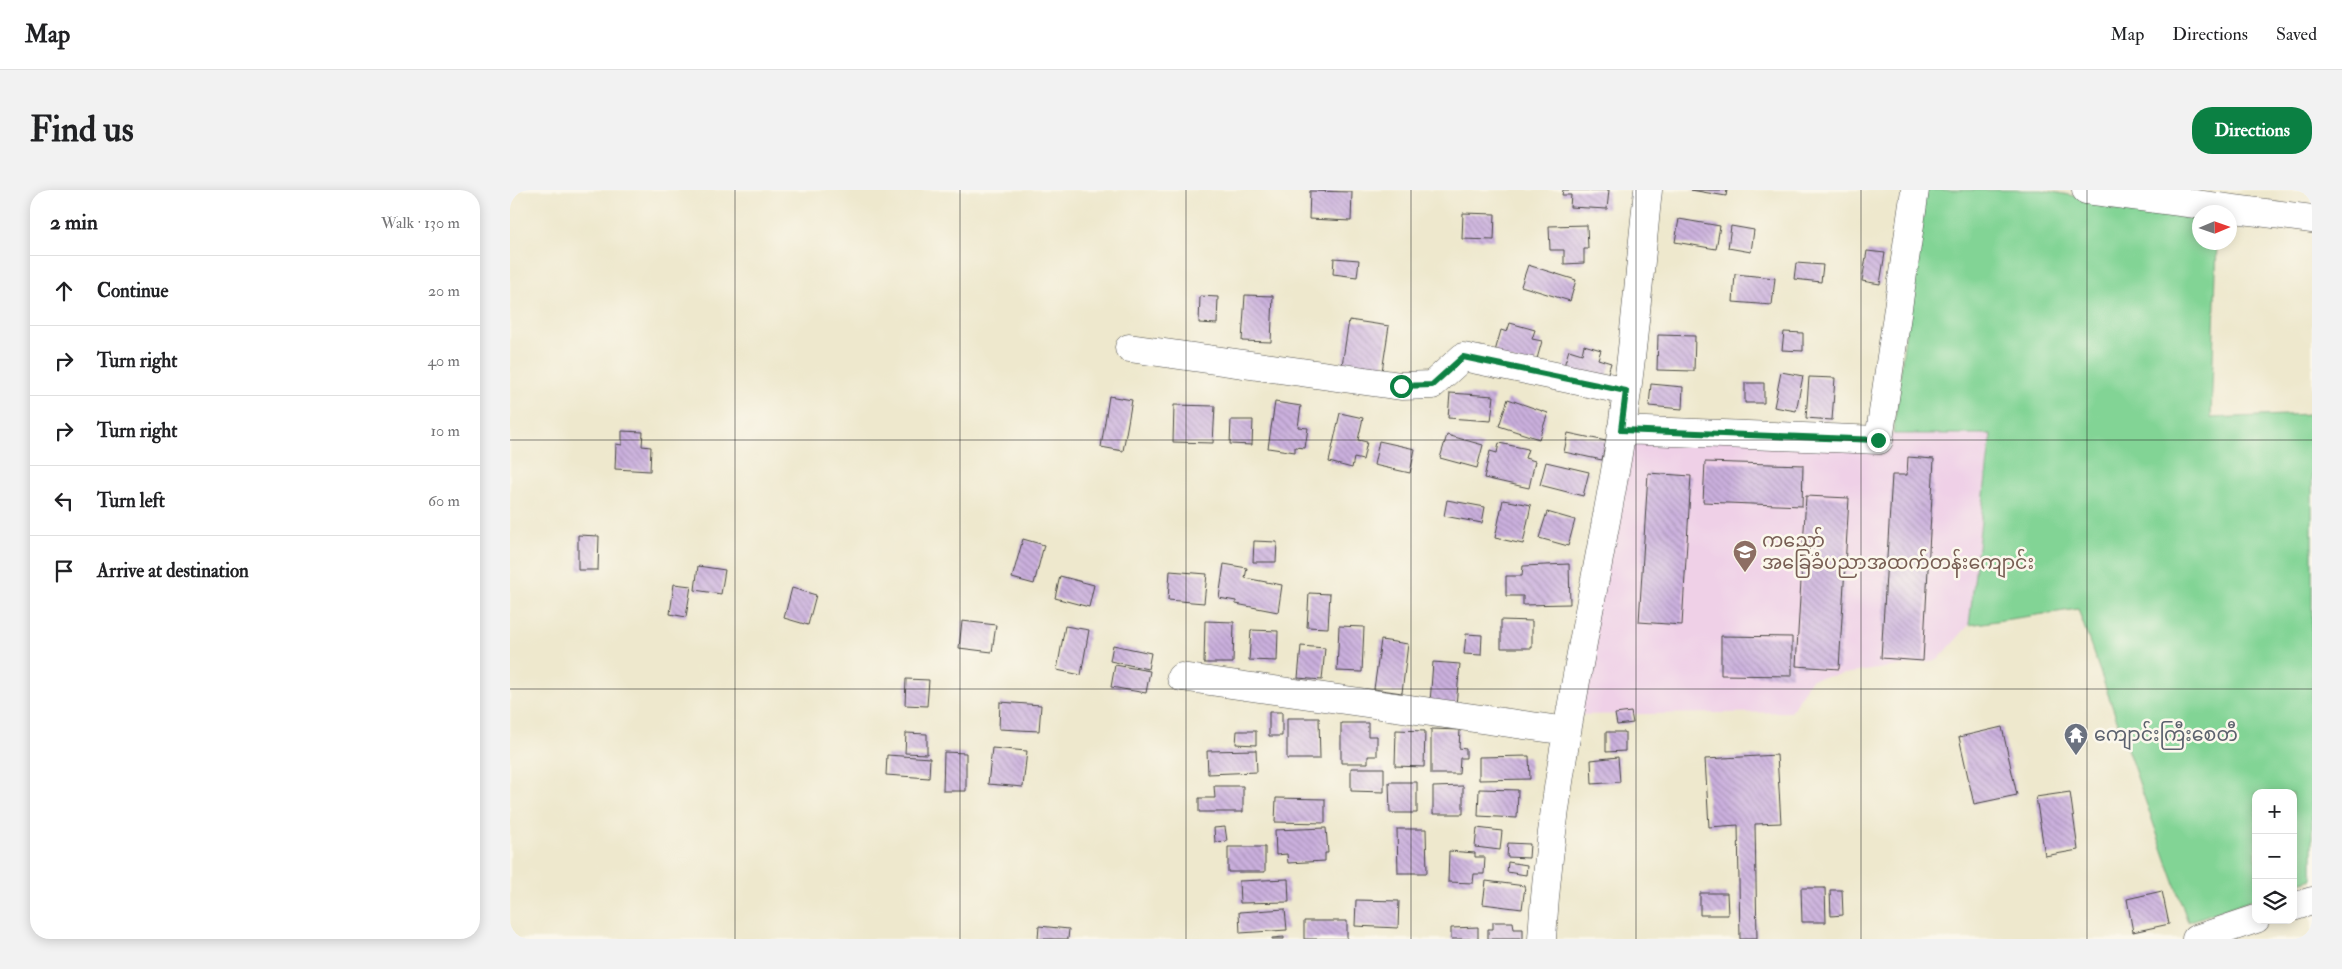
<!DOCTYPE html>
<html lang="en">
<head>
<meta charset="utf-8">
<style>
  body { margin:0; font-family:"IM FELL Double Pica","Noto Sans Myanmar",serif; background:#f2f2f2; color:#202124 }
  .controls { position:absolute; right:15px; bottom:15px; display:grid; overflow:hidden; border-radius:10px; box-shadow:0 2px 12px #0003 }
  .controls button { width:45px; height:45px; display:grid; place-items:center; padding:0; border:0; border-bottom:1px solid #e0e0e0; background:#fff; color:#202124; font:25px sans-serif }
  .compass { position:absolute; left:1682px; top:15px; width:45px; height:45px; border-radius:50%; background:#fff; box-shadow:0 2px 12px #0003; rotate:88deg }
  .stop { position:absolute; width:15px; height:15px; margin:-11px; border:4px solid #0b8043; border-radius:50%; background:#fff }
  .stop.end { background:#0b8043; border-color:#fff; box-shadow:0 1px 5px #0008 }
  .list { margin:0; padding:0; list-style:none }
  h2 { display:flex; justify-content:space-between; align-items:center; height:65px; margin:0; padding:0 20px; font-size:21px }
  h2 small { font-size:16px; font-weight:400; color:#757577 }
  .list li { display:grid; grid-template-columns:32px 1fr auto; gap:15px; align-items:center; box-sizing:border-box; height:70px; padding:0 20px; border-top:1px solid #e0e0e0 }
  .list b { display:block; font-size:19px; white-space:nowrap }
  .list em { font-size:16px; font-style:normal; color:#757577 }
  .icon { flex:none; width:28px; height:28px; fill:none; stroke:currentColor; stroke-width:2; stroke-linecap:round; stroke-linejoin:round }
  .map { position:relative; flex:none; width:1802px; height:749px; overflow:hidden; border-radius:20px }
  header { display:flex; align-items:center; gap:30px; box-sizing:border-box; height:70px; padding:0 25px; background:#fff; border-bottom:1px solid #e0e0e0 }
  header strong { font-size:24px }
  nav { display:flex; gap:28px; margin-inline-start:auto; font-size:18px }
  .intro { display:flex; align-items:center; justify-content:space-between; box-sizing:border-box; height:120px; padding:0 30px }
  h1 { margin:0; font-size:35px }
  .button { padding:12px 22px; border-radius:20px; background:#0b8043; color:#fff; font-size:18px; font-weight:700 }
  main { display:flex; gap:30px; padding:0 30px }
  aside { flex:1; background:#fff; border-radius:20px; box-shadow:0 2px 12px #0003 }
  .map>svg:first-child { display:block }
</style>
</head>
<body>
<header>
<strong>Map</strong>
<nav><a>Map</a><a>Directions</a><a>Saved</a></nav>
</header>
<div class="intro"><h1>Find us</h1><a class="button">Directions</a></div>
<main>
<aside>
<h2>2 min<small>Walk · 130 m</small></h2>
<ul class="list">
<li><svg class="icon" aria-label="ahead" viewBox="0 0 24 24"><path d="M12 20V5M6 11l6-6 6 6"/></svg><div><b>Continue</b></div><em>20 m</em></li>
<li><svg class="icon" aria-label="right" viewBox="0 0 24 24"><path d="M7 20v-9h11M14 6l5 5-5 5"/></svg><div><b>Turn right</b></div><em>40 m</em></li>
<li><svg class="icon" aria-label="right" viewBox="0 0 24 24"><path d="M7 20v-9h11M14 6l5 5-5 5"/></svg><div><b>Turn right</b></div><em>10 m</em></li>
<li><svg class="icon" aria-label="left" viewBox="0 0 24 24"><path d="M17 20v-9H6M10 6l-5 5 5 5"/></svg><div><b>Turn left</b></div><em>60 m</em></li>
<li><svg class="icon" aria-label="arrive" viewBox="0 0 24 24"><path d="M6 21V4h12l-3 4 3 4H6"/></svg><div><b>Arrive at destination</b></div></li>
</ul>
</aside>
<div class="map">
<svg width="1802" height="749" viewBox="0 0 1802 749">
  <defs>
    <pattern id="building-back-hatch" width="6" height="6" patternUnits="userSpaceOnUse" patternTransform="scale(1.25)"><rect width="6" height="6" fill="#cbb0de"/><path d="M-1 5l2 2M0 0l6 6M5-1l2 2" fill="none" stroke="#a58fb4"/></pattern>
  </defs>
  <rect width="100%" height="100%" fill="#fbf7ec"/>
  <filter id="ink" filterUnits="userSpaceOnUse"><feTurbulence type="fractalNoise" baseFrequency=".02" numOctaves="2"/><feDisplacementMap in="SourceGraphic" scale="10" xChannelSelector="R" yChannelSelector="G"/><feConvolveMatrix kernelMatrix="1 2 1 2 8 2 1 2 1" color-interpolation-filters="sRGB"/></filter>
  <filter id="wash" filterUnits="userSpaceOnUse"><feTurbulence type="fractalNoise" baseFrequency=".0096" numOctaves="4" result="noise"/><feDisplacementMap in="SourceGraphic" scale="20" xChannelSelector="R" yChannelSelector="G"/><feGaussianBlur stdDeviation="1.12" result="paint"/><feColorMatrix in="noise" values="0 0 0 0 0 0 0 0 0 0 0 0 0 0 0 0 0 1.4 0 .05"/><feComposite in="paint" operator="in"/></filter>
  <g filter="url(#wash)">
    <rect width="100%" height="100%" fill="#eee8cd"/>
    <path fill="#efd0e7" d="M 1103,236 L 1383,244 L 1481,243 L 1459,435 L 1428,470 L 1301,489 L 1281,522 L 1062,525 Z"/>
    <path fill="#82d495" stroke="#568060" d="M 1413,0 L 1532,0 L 1689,29 L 1690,52 L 1707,53 L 1701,228 L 1802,224 L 1802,689 L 1783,695 L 1783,603 L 1746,603 L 1746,708 L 1678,732 L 1568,419 L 1459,435 L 1481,244 L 1383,244 Z"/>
    <g id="blocks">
      <path fill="url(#building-back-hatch)" d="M 1053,0 L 1099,0 L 1097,19 L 1060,17 L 1061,5 L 1052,5 Z
        M 1181,0 L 1217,0 L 1216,6 Z
        M 800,1 L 842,2 L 841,31 L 799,29 Z
        M 953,23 L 985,24 L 984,50 L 952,49 Z
        M 1169,29 L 1210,36 L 1206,59 L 1165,52 Z
        M 1077,35 L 1078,59 L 1074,59 L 1074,73 L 1054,74 L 1054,60 L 1040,60 L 1039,36 Z
        M 1221,36 L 1244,40 L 1241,62 L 1218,58 Z
        M 1357,61 L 1375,63 L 1370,94 L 1352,91 Z
        M 824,68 L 849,70 L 847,87 L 823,84 Z
        M 1286,73 L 1313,75 L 1311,92 L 1284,89 Z
        M 1018,75 L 1066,90 L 1060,111 L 1011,96 Z
        M 1225,84 L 1265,88 L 1262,115 L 1223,112 Z
        M 735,105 L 763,106 L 761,152 L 732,151 Z
        M 690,106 L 708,107 L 707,134 L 689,133 Z
        M 839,130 L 879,136 L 871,188 L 831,182 Z
        M 1000,133 L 1025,140 L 1022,149 L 1032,151 L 1025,176 L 984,165 L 991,140 L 997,142 Z
        M 1274,142 L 1293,143 L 1293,161 L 1272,160 Z
        M 1148,145 L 1185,146 L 1184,181 L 1147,180 Z
        M 1074,155 L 1091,160 L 1088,169 L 1101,173 L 1093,199 L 1051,185 L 1059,160 L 1072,164 Z
        M 1271,182 L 1293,186 L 1286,221 L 1264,217 Z
        M 1299,187 L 1325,188 L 1322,230 L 1296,228 Z
        M 1235,193 L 1254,193 L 1254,213 L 1235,213 Z
        M 1141,194 L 1173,197 L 1172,219 L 1139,216 Z
        M 940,203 L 984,206 L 981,231 L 938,228 Z
        M 599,206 L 622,210 L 613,261 L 591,257 Z
        M 998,209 L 1038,223 L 1029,249 L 989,236 Z
        M 765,212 L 791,216 L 788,237 L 798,238 L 795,258 L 785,257 L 785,262 L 758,258 Z
        M 664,215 L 705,216 L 703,253 L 663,252 Z
        M 830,223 L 853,228 L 848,250 L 857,252 L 853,270 L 844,268 L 842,278 L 819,272 Z
        M 721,230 L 743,230 L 742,255 L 720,254 Z
        M 112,241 L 133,242 L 132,256 L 141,257 L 140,281 L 105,279 L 106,254 L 112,255 Z
        M 1058,243 L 1096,251 L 1092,270 L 1054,262 Z
        M 937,245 L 973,255 L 967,278 L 930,268 Z
        M 869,251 L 905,259 L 900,283 L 864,275 Z
        M 989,253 L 1018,259 L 1015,268 L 1025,271 L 1019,298 L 974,288 L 980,261 L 987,263 Z
        M 1398,267 L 1424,269 L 1413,471 L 1371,468 L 1382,285 L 1397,285 Z
        M 1036,272 L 1079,282 L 1073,306 L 1030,295 Z
        M 1195,272 L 1293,275 L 1292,316 L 1193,312 Z
        M 1138,283 L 1181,286 L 1172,435 L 1129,432 Z
        M 1296,306 L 1339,308 L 1329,479 L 1286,476 Z
        M 937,310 L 975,317 L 972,333 L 934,326 Z
        M 993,310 L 1021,315 L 1013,354 L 985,348 Z
        M 1037,322 L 1065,330 L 1058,356 L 1029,348 Z
        M 68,345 L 89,346 L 88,380 L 68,380 Z
        M 513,349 L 534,355 L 524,394 L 502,388 Z
        M 744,351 L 767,352 L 766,372 L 743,372 Z
        M 714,374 L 737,378 L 735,388 L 772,395 L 768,422 L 726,414 L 726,411 L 709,408 Z
        M 1059,374 L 1060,414 L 1013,415 L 1013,406 L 996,406 L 996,386 L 1012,386 L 1013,376 Z
        M 188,376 L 215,380 L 211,404 L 185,400 Z
        M 660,381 L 697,384 L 694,413 L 658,410 Z
        M 550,386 L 584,395 L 579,417 L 545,408 Z
        M 164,394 L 181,396 L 176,427 L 160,424 Z
        M 282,398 L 306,405 L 298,435 L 274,428 Z
        M 799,403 L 820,404 L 818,438 L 797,437 Z
        M 991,430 L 1022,431 L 1022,458 L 991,458 Z
        M 452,431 L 486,435 L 482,462 L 449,458 Z
        M 695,431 L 724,432 L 723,473 L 694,473 Z
        M 555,436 L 579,440 L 571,485 L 547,480 Z
        M 829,436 L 854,437 L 852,482 L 827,481 Z
        M 741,440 L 768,441 L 767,471 L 739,470 Z
        M 956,444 L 972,445 L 971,465 L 954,464 Z
        M 1211,446 L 1282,447 L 1282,486 L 1211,485 Z
        M 871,450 L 898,454 L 892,503 L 864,499 Z
        M 603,455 L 641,463 L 638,479 L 600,471 Z
        M 791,456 L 815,458 L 812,490 L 788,488 Z
        M 923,472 L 950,474 L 946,515 L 920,513 Z
        M 605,475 L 640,481 L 636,503 L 601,497 Z
        M 396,489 L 419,490 L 417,516 L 395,515 Z
        M 490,512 L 531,515 L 529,541 L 489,539 Z
        M 759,522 L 772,522 L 772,546 L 759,546 Z
        M 1121,522 L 1123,533 L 1107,535 L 1105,524 Z
        M 777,528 L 809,528 L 810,569 L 777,569 Z
        M 831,533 L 858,533 L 858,546 L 867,546 L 867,566 L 858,566 L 858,573 L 831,573 Z
        M 1492,537 L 1507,605 L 1464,614 L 1449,547 Z
        M 921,539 L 950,540 L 949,558 L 956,559 L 956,568 L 950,568 L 949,584 L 921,584 Z
        M 886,540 L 915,541 L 914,577 L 885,576 Z
        M 727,541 L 746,541 L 746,555 L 726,554 Z
        M 1096,542 L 1115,542 L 1115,561 L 1096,562 Z
        M 396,543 L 417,544 L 417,564 L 395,563 Z
        M 482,558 L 517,561 L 513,597 L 478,594 Z
        M 746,560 L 747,582 L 698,584 L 697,561 Z
        M 434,562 L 456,563 L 456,601 L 433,601 Z
        M 377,565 L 420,568 L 419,588 L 376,585 Z
        M 1267,565 L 1271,633 L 1245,634 L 1247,749 L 1230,749 L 1228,635 L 1199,637 L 1195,569 Z
        M 1019,566 L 1020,589 L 969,590 L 969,567 Z
        M 1108,567 L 1110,592 L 1082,594 L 1081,570 Z
        M 841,578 L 874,578 L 874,602 L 841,601 Z
        M 879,592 L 907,592 L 907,623 L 880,623 Z
        M 704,596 L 733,596 L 733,622 L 689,622 L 689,608 L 705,608 Z
        M 953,596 L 953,624 L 923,624 L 923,597 Z
        M 969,599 L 1008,600 L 1007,628 L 968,626 Z
        M 1560,602 L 1568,660 L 1535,666 L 1526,607 Z
        M 766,608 L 815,609 L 815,633 L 765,632 Z
        M 715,637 L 717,651 L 705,652 L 704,638 Z
        M 816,638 L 818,663 L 815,663 L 815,671 L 778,673 L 777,664 L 766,665 L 765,640 Z
        M 967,638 L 992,641 L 990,660 L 965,657 Z
        M 887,639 L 916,639 L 917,683 L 888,683 Z
        M 998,653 L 1020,654 L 1019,668 L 997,667 Z
        M 718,657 L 755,657 L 755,682 L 718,682 Z
        M 939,661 L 965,663 L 965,667 L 975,667 L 974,684 L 964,684 L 963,693 L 938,692 Z
        M 998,672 L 1017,675 L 1016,685 L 997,682 Z
        M 778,689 L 779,712 L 730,713 L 729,691 Z
        M 976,691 L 1015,696 L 1012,719 L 973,714 Z
        M 1291,698 L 1315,698 L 1316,732 L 1292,732 Z
        M 1320,700 L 1332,700 L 1333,725 L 1321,726 Z
        M 1652,701 L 1659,734 L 1623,742 L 1617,709 Z
        M 1190,703 L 1217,703 L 1218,725 L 1190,725 Z
        M 846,710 L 889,711 L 888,738 L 845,736 Z
        M 775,719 L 777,740 L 730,743 L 729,722 Z
        M 794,731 L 837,731 L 837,749 L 794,749 Z
        M 983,732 L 1003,732 L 1004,739 L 1013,739 L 1013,749 L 978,749 L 978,739 L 983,739 Z
        M 529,736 L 559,739 L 558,749 L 528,749 Z
        M 968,737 L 968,749 L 941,749 L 941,738 Z
        M 774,747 L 774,749 L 762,749 L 762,748 Z"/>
    </g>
  </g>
  <g filter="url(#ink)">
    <use href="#blocks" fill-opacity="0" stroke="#484743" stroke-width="1"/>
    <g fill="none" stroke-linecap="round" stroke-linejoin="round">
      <defs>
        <path id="minor" d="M 1576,0 L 1802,29
          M 619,158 L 891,196 L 922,195 L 953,167 L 1117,201
          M 1111,240 L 1369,250 L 1405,0
          M 671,487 L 1057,541
          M 1783,717 L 1802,711
          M 1032,749 C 1041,593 1077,440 1104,287 C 1121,193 1128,96 1138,0
          M 1686,749 L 1746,729"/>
      </defs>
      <use href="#minor" stroke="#484743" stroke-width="29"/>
      <use href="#minor" stroke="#fff" stroke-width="28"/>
    </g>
  </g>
  <g fill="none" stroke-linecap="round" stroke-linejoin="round" filter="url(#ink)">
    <path stroke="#0b8043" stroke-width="6" d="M 891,196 L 922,195 L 953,167 L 1116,201 L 1111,240 L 1368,250"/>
  </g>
  <path fill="none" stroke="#2b2b2b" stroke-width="1" stroke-opacity="0.55" d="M 225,0 L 225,749M 450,0 L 450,749M 676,0 L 676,749M 901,0 L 901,749M 1126,0 L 1126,749M 1351,0 L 1351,749M 1577,0 L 1577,749M 0,250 L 1802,250M 0,499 L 1802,499"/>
  <defs>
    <symbol id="school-pin" viewBox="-11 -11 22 30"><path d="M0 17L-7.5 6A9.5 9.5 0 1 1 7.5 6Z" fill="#8d6e63" stroke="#fbf7ec"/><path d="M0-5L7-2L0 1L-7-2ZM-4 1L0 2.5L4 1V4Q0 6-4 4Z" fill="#fff"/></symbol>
    <symbol id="temple-pin" viewBox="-11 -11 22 30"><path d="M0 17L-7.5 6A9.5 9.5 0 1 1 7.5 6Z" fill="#6b7280" stroke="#fbf7ec"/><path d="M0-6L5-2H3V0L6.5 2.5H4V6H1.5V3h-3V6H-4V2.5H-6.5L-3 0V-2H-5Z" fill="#fff"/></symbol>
  </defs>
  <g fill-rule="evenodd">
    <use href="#school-pin" x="1221" y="348" width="28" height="38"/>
    <use href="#temple-pin" x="1552" y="531" width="28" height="38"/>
  </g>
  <g text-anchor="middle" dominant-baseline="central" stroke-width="5" stroke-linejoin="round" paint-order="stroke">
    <g font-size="19" fill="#785e54" stroke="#fbf7ec" text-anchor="start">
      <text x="1252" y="351">ကညှော်<tspan x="1252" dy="22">အခြေခံပညာအထက်တန်းကျောင်း</tspan></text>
    </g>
    <g font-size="19" fill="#5b616d" stroke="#fbf7ec" text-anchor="start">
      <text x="1584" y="545">ကျောင်းကြီးစေတီ</text>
    </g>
  </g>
</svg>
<div class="controls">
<button>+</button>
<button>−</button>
<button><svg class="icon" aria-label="layers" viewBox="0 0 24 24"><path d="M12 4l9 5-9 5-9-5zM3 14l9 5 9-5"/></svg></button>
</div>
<svg class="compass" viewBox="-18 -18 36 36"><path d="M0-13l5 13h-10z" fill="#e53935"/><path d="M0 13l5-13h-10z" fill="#757577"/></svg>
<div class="stop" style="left:891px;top:196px"></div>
<div class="stop end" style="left:1368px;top:250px"></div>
</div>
</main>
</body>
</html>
